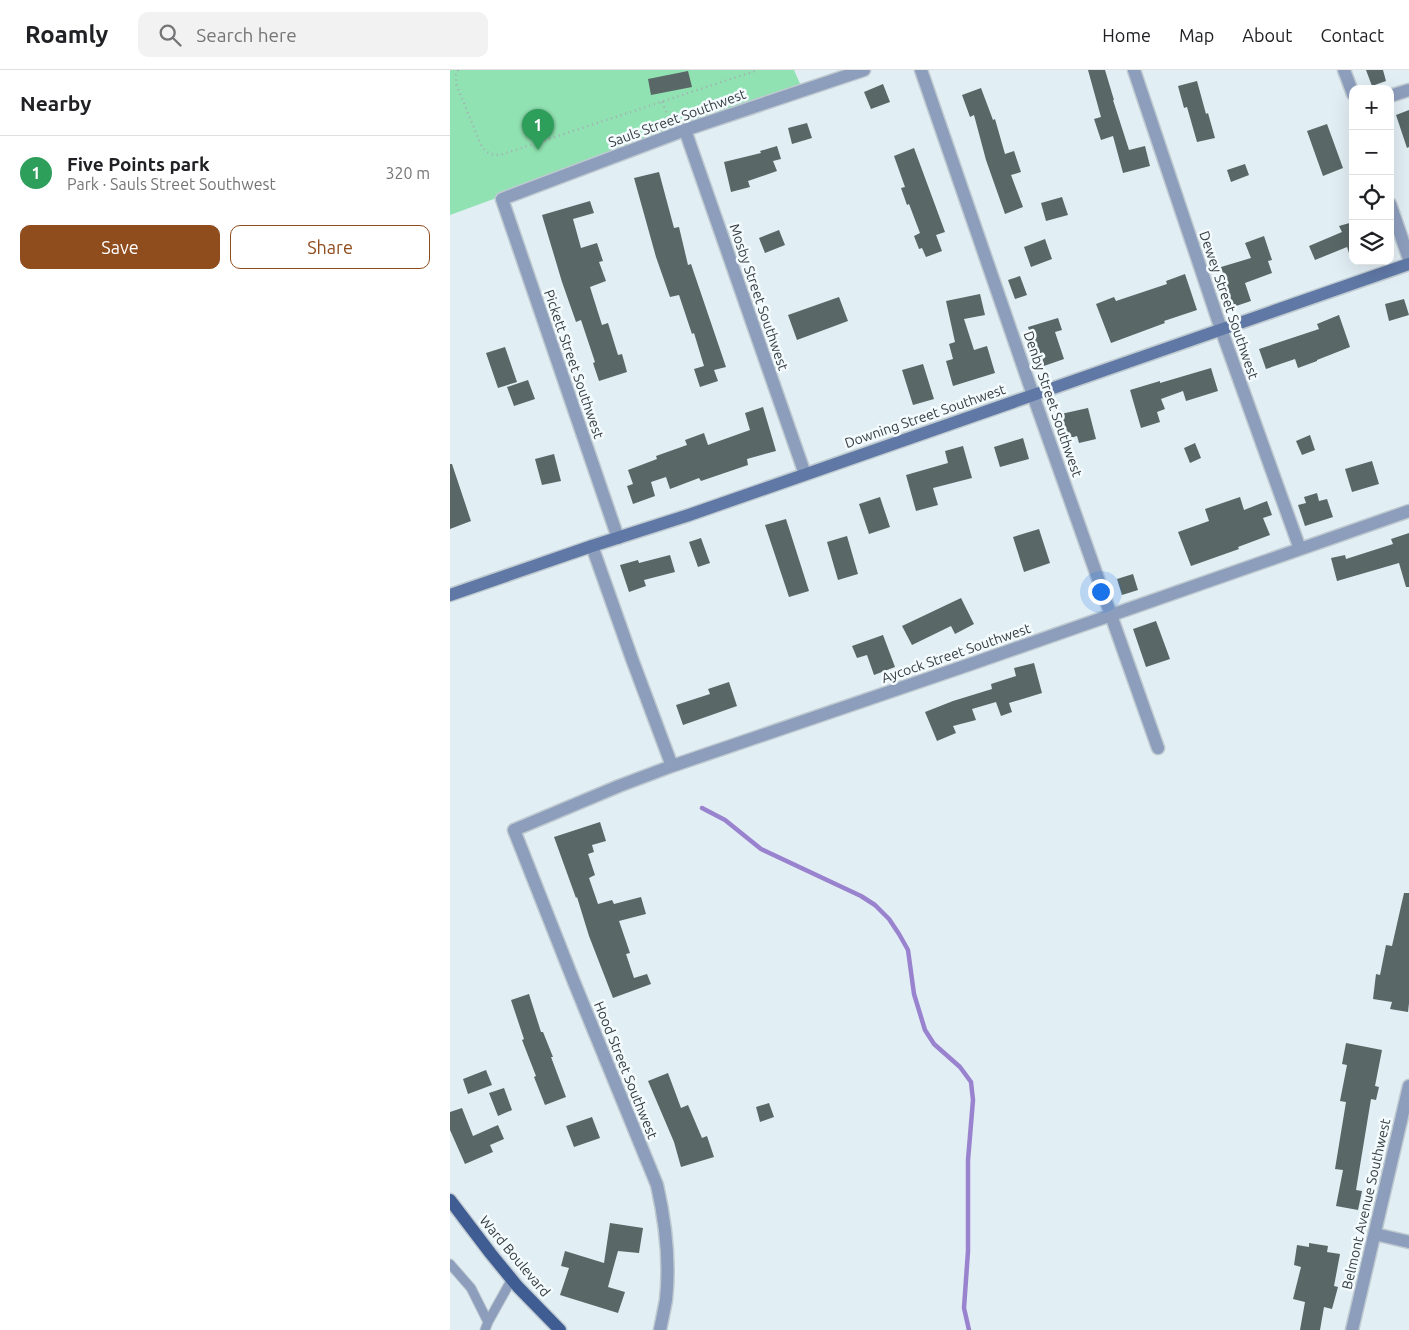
<!DOCTYPE html>
<html lang="en">
<head>
<meta charset="utf-8">
<style>
  body { margin:0; font-family:Ubuntu,sans-serif; background:#f2f2f2; color:#202124 }
  .controls { position:absolute; right:15px; top:15px; display:grid; overflow:hidden; border-radius:10px; box-shadow:0 5px 20px #0002 }
  .controls button { width:45px; height:45px; display:grid; place-items:center; padding:0; border:0; border-bottom:1px solid #e0e0e0; background:#fff; color:#202124; font:25px sans-serif }
  .you { position:absolute; left:650px; top:521px; width:18px; height:18px; margin:-12px; border:4px solid #fff; border-radius:50%; background:#1a73e8; box-shadow:0 0 0 8px #1a73e833 }
  .badge { display:grid; place-items:center; width:32px; height:32px; border-radius:50%; background:#8f4c1d; color:#fff; font-size:16px; font-weight:700 }
  .pin { position:absolute; translate:-50% -41px; filter:drop-shadow(0 1px 2px #0008) }
  .pin::after { content:''; position:absolute; top:26px; width:18px; height:15px; background:inherit; clip-path:polygon(0 0,100% 0,50% 100%) }
  .list { margin:0; padding:0; list-style:none }
  h2 { display:flex; justify-content:space-between; align-items:center; height:65px; margin:0; padding:0 20px; font-size:21px }
  h2 small { font-size:16px; font-weight:400; color:#757577 }
  .list li { display:grid; grid-template-columns:32px 1fr auto; gap:15px; align-items:center; box-sizing:border-box; height:75px; padding:0 20px; border-top:1px solid #e0e0e0 }
  .list b { display:block; font-size:19px; white-space:nowrap }
  .list p { margin:0; font-size:16px; white-space:nowrap; color:#757577 }
  .list em { font-size:16px; font-style:normal; color:#757577 }
  .actions { display:flex; gap:10px; padding:15px 20px }
  .actions a { flex:1; padding:11px 0; border:1px solid #8f4c1d; border-radius:10px; text-align:center; font-size:18px; color:#8f4c1d }
  .actions .main { background:#8f4c1d; color:#fff }
  .icon { flex:none; width:28px; height:28px; fill:none; stroke:currentColor; stroke-width:2; stroke-linecap:round; stroke-linejoin:round }
  .map { position:relative; flex:none; width:959px; height:1260px; overflow:hidden }
  header { display:flex; align-items:center; gap:30px; box-sizing:border-box; height:70px; padding:0 25px; background:#fff; border-bottom:1px solid #e0e0e0 }
  header strong { font-size:24px }
  nav { display:flex; gap:28px; margin-inline-start:auto; font-size:18px }
  .search { width:350px; height:45px; background:#f2f2f2; display:flex; align-items:center; gap:12px; box-sizing:border-box; padding:0 18px; border-radius:10px; color:#757577; font-size:19px }
  main { display:flex }
  aside { flex:1; background:#fff }
  .map>svg:first-child { display:block }
</style>
</head>
<body>
<header>
<strong>Roamly</strong>
<div class="search"><svg class="icon" aria-label="search" viewBox="0 0 24 24"><circle cx="10" cy="10" r="6"/><path d="M15 15l6 6"/></svg>Search here</div>
<nav><a>Home</a><a>Map</a><a>About</a><a>Contact</a></nav>
</header>
<main>
<aside>
<h2>Nearby<small></small></h2>
<ul class="list">
<li><span class="badge" style="background:#2e9e5b">1</span><div><b>Five Points park</b><p>Park · Sauls Street Southwest</p></div><em>320 m</em></li>
</ul>
<div class="actions"><a class="main">Save</a><a>Share</a></div>
</aside>
<div class="map">
<svg width="959" height="1260" viewBox="0 0 959 1260">
  <rect width="100%" height="100%" fill="#e1eef4"/>
  <path fill="#91e2b2" d="M 0,0 L 344,0 L 351,16 L 0,145 Z"/>
  <g fill="none" stroke-linecap="round" stroke-linejoin="round">
    <path stroke="#9a83ce" stroke-width="4.5" d="M 252,738 L 275,750 L 311,779 L 411,826 L 425,835 L 439,849 L 449,864 L 458,880 L 464,924 L 475,960 L 484,974 L 510,997 L 521,1012 L 523,1030 L 518,1090 L 518,1181 L 514,1238 L 519,1260"/>
  </g>
  <path fill="#596766" d="M 638,0 L 655,0 L 664,30 L 663,30 L 679,80 L 695,76 L 700,96 L 673,103 L 663,66 L 651,70 L 644,49 L 651,47 Z
    M 916,0 L 933,0 L 936,11 L 922,16 Z
    M 238,1 L 242,17 L 201,25 L 198,9 Z
    M 747,11 L 756,44 L 758,43 L 765,68 L 747,72 L 737,37 L 734,38 L 728,16 Z
    M 433,14 L 440,32 L 421,39 L 414,22 Z
    M 531,18 L 543,50 L 545,49 L 555,84 L 564,81 L 571,102 L 561,105 L 573,137 L 555,144 L 536,90 L 524,45 L 520,47 L 512,25 Z
    M 959,40 L 959,77 L 957,78 L 946,45 Z
    M 357,53 L 362,68 L 342,74 L 338,58 Z
    M 877,54 L 893,98 L 873,106 L 857,61 Z
    M 327,76 L 331,89 L 323,91 L 327,101 L 298,111 L 300,117 L 281,122 L 274,92 L 311,83 L 310,81 Z
    M 464,78 L 495,162 L 486,165 L 492,181 L 476,187 L 472,178 L 469,179 L 464,166 L 470,163 L 459,134 L 457,135 L 451,118 L 455,117 L 444,86 Z
    M 795,94 L 799,105 L 781,112 L 777,100 Z
    M 209,102 L 224,158 L 229,157 L 238,195 L 241,194 L 276,297 L 264,300 L 268,311 L 250,317 L 244,299 L 254,296 L 244,263 L 242,264 L 229,225 L 220,227 L 206,187 L 184,108 Z
    M 612,127 L 618,145 L 596,151 L 591,133 Z
    M 140,131 L 144,143 L 123,149 L 131,178 L 147,173 L 153,191 L 149,192 L 156,211 L 140,217 L 152,255 L 158,253 L 168,285 L 172,284 L 177,302 L 149,311 L 143,293 L 145,292 L 131,250 L 126,252 L 112,212 L 92,145 Z
    M 903,152 L 903,189 L 901,189 L 897,177 L 865,190 L 859,176 L 892,162 L 889,156 Z
    M 329,160 L 335,175 L 315,183 L 309,168 Z
    M 814,166 L 822,190 L 818,191 L 822,203 L 795,213 L 801,231 L 783,237 L 771,197 L 801,188 L 795,173 Z
    M 595,169 L 602,189 L 581,197 L 574,177 Z
    M 735,204 L 747,240 L 714,251 L 715,253 L 661,273 L 646,234 L 664,227 L 666,231 L 717,214 L 716,211 Z
    M 570,206 L 577,225 L 565,229 L 558,210 Z
    M 530,224 L 535,245 L 514,249 L 524,280 L 537,276 L 545,303 L 503,316 L 496,291 L 503,289 L 499,274 L 505,272 L 496,231 Z
    M 389,227 L 398,251 L 347,270 L 338,245 Z
    M 954,229 L 959,245 L 939,251 L 935,234 Z
    M 889,245 L 900,277 L 867,290 L 867,291 L 848,298 L 845,289 L 816,299 L 809,279 L 869,259 L 867,254 Z
    M 608,248 L 612,260 L 605,262 L 614,289 L 591,297 L 578,257 Z
    M 55,277 L 67,312 L 48,318 L 36,283 Z
    M 473,294 L 484,329 L 463,335 L 452,300 Z
    M 761,298 L 768,321 L 736,331 L 733,321 L 711,329 L 715,339 L 707,342 L 710,352 L 691,358 L 680,320 L 710,311 L 710,313 Z
    M 78,310 L 85,329 L 64,336 L 57,317 Z
    M 313,337 L 326,381 L 297,389 L 298,395 L 251,411 L 249,408 L 220,419 L 216,407 L 201,412 L 205,426 L 183,434 L 177,416 L 183,414 L 178,400 L 207,389 L 206,386 L 237,375 L 235,370 L 254,363 L 258,375 L 300,360 L 295,343 Z
    M 638,338 L 646,369 L 629,373 L 627,366 L 617,369 L 611,344 Z
    M 860,365 L 865,380 L 852,385 L 846,371 Z
    M 573,368 L 579,389 L 550,397 L 544,377 Z
    M 745,373 L 751,388 L 740,393 L 734,378 Z
    M 513,376 L 522,408 L 483,418 L 488,435 L 466,441 L 456,405 L 498,393 L 495,381 Z
    M 104,384 L 111,411 L 92,415 L 85,389 Z
    M 922,391 L 929,414 L 902,422 L 895,399 Z
    M 0,394 L 2,394 L 21,451 L 0,459 Z
    M 867,423 L 869,431 L 877,429 L 883,447 L 855,456 L 848,435 L 856,433 L 854,427 Z
    M 430,427 L 440,457 L 419,464 L 409,434 Z
    M 790,427 L 794,440 L 817,431 L 822,445 L 813,448 L 820,465 L 788,477 L 789,479 L 741,496 L 728,462 L 759,451 L 755,439 Z
    M 336,449 L 359,521 L 339,527 L 315,455 Z
    M 589,459 L 600,493 L 574,502 L 563,467 Z
    M 959,463 L 959,517 L 956,517 L 949,493 L 887,511 L 881,488 L 895,485 L 896,489 L 943,474 L 941,469 Z
    M 397,466 L 408,504 L 388,510 L 377,472 Z
    M 251,468 L 260,493 L 248,497 L 239,472 Z
    M 220,485 L 225,502 L 194,510 L 196,516 L 179,522 L 170,495 L 188,490 L 189,493 Z
    M 683,504 L 688,520 L 672,525 L 667,509 Z
    M 511,528 L 524,554 L 505,564 L 501,556 L 462,575 L 452,556 Z
    M 706,551 L 720,589 L 696,597 L 683,559 Z
    M 433,565 L 445,597 L 424,605 L 417,585 L 407,588 L 402,576 Z
    M 584,593 L 592,623 L 559,633 L 562,642 L 551,646 L 546,632 L 522,639 L 526,650 L 503,656 L 506,663 L 487,671 L 475,642 L 503,631 L 542,619 L 541,614 L 566,606 L 564,598 Z
    M 279,612 L 287,636 L 233,655 L 226,635 L 260,624 L 258,619 Z
    M 150,752 L 156,771 L 142,775 L 144,782 L 138,784 L 145,805 L 139,808 L 148,834 L 162,830 L 164,834 L 191,827 L 196,844 L 169,851 L 180,883 L 176,884 L 184,908 L 197,904 L 201,914 L 163,928 L 139,866 L 127,827 L 126,828 L 104,767 Z
    M 954,823 L 959,823 L 959,933 L 958,942 L 940,939 L 942,932 L 923,929 L 926,904 L 930,905 L 936,875 L 942,876 Z
    M 79,924 L 91,962 L 93,962 L 103,987 L 101,987 L 116,1027 L 95,1035 L 84,1007 L 86,1006 L 72,970 L 74,969 L 61,930 Z
    M 896,973 L 932,980 L 925,1016 L 929,1017 L 926,1030 L 921,1029 L 906,1120 L 912,1121 L 908,1140 L 886,1136 L 893,1100 L 885,1099 L 896,1032 L 890,1031 L 897,995 L 892,994 Z
    M 36,1000 L 42,1015 L 18,1024 L 13,1009 Z
    M 218,1003 L 231,1038 L 238,1035 L 252,1068 L 257,1066 L 264,1087 L 231,1097 L 224,1072 L 198,1011 Z
    M 54,1018 L 62,1040 L 48,1046 L 39,1023 Z
    M 319,1033 L 324,1047 L 310,1052 L 306,1037 Z
    M 12,1038 L 23,1066 L 48,1055 L 54,1069 L 40,1075 L 43,1082 L 15,1094 L 0,1060 L 0,1042 Z
    M 142,1047 L 150,1068 L 124,1077 L 116,1056 Z
    M 160,1153 L 193,1158 L 189,1183 L 168,1181 L 158,1217 L 175,1222 L 168,1243 L 110,1225 L 119,1198 L 111,1196 L 115,1181 L 154,1193 Z
    M 859,1173 L 878,1176 L 877,1182 L 890,1184 L 884,1216 L 888,1217 L 882,1239 L 874,1237 L 870,1260 L 850,1260 L 855,1232 L 843,1229 L 851,1197 L 844,1195 L 847,1175 L 859,1177 Z"/>
  <g fill="none" stroke-linecap="round" stroke-linejoin="round">
    <defs>
      <path id="lane" d="M 0,1194 L 21,1218 L 38,1252 L 35,1260
        M 38,1252 L 62,1209"/>
      <path id="street" d="M 471,0 L 583,325 L 708,678
        M 684,0 L 771,259 L 850,479
        M 894,0 L 903,24
        M 940,26 L 959,20
        M 235,60 L 355,404
        M 940,134 L 959,189
        M 168,468 L 52,129 L 235,60 L 414,0
        M 142,476 L 182,589 L 222,696
        M 925,1164 L 959,1172
        M 210,1260 C 212,1250 214,1240 216,1230 C 220,1193 215,1150 207,1115 L 124,912 L 64,760 L 169,716 L 222,696 L 521,594 L 959,441
        M 902,1260 L 959,1016"/>
      <path id="secondary" d="M 0,525 L 142,476 L 239,445 L 959,194"/>
      <path id="primary" d="M 0,1130 L 41,1184 L 68,1217 L 110,1260"/>
    </defs>
    <use href="#lane" stroke="#bfcad0" stroke-width="11"/>
    <use href="#street" stroke="#bfcad0" stroke-width="15"/>
    <use href="#secondary" stroke="#bfcad0" stroke-width="15"/>
    <use href="#primary" stroke="#bfcad0" stroke-width="15"/>
    <path stroke="#a3adb2" stroke-width="2.5" stroke-dasharray="1 4" stroke-linecap="butt" d="M 8,0 L 6,5 L 6,14 L 31,75 C 36,83 40,85 50,85 L 308,0
      M 212,32 L 220,51"/>
    <use href="#lane" stroke="#8d9ebd" stroke-width="9"/>
    <use href="#street" stroke="#8d9ebd" stroke-width="12"/>
    <use href="#secondary" stroke="#5f78a5" stroke-width="12"/>
    <use href="#primary" stroke="#3f5c93" stroke-width="12"/>
  </g>
  <g text-anchor="middle" dominant-baseline="central" stroke-width="5" stroke-linejoin="round" paint-order="stroke">
    <g font-size="14" fill="#373c3f" stroke="#f3fbfe">
      <text transform="translate(227 48) rotate(-20)">Sauls Street Southwest</text>
      <text transform="translate(309 227) rotate(71)">Mosby Street Southwest</text>
      <text transform="translate(779 235) rotate(71)">Dewey Street Southwest</text>
      <text transform="translate(124 294) rotate(71)">Pickett Street Southwest</text>
      <text transform="translate(603 334) rotate(71)">Denby Street Southwest</text>
      <text transform="translate(475 346) rotate(-19)">Downing Street Southwest</text>
      <text transform="translate(506 583) rotate(-19)">Aycock Street Southwest</text>
      <text transform="translate(176 1000) rotate(68)">Hood Street Southwest</text>
      <text transform="translate(916 1134) rotate(-77)">Belmont Avenue Southwest</text>
      <text transform="translate(65 1186) rotate(50)">Ward Boulevard</text>
    </g>
  </g>
</svg>
<div class="controls">
<button>+</button>
<button>−</button>
<button><svg class="icon" aria-label="locate" viewBox="0 0 24 24"><circle cx="12" cy="12" r="6"/><path d="M12 2v4M12 18v4M2 12h4M18 12h4"/></svg></button>
<button><svg class="icon" aria-label="layers" viewBox="0 0 24 24"><path d="M12 4l9 5-9 5-9-5zM3 14l9 5 9-5"/></svg></button>
</div>
<div class="you"></div>
<div class="pin badge" style="left:88px;top:80px;background:#2e9e5b">1</div>
</div>
</main>
</body>
</html>
